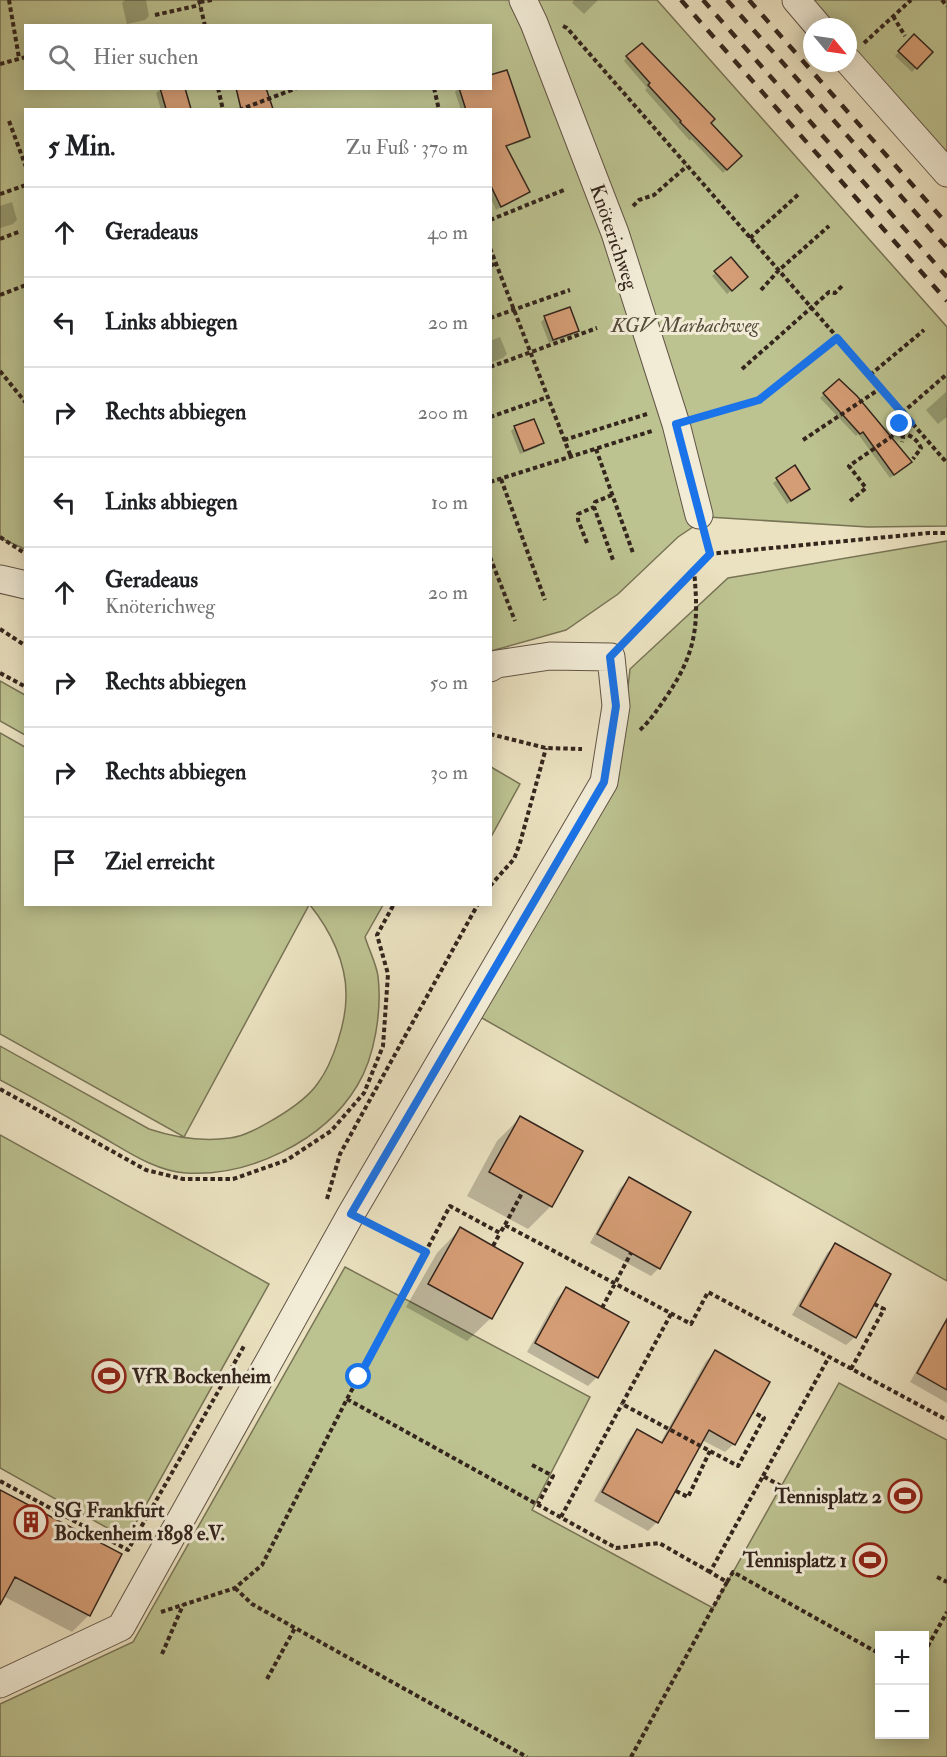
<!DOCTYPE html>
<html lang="de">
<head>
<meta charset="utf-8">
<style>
  body { margin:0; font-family:"IM FELL Double Pica",serif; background:#f2f2f2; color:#202124 }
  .controls { position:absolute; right:18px; bottom:18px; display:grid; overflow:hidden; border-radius:0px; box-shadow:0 3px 15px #0003 }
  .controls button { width:54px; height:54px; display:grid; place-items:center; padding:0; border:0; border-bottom:2px solid #e0e0e0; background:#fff; color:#202124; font:30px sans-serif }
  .compass { position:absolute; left:803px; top:18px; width:54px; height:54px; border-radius:50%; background:#fff; box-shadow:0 3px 15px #0003; rotate:119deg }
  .stop { position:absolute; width:18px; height:18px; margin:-14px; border:4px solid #1a73e8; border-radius:50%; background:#fff }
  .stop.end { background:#1a73e8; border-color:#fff; box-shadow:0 2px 6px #0008 }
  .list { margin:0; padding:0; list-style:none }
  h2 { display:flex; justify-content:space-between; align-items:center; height:78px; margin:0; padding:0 24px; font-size:26px }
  h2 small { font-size:20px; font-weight:400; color:#757577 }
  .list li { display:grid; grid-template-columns:39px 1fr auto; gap:18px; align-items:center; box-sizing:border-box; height:90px; padding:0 24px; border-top:2px solid #e0e0e0 }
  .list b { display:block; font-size:22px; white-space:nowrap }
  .list p { margin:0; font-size:20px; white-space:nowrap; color:#757577 }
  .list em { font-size:20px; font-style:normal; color:#757577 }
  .icon { flex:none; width:33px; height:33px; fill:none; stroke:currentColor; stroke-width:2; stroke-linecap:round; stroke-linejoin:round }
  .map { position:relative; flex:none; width:947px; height:1757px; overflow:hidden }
  .search { position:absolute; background:#fff; box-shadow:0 3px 15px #0003; left:24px; top:24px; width:468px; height:66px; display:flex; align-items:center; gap:15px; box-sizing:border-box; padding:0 21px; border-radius:0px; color:#757577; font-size:22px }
  .panel { position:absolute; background:#fff; box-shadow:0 3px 15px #0003; left:24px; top:108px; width:468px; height:798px; border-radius:0px }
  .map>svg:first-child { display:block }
</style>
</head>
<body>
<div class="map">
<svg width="947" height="1757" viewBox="0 0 947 1757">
  <rect width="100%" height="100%" fill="#ebe2c1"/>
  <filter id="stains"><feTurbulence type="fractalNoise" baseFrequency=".00333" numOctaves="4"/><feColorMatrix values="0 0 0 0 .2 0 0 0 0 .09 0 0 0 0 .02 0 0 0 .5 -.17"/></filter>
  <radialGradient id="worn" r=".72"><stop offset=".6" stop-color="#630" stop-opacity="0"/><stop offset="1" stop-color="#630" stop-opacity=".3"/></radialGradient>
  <path fill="#bcc290" stroke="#787456" stroke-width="1.5" fill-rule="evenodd" d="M 0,0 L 657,0 L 947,327 L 947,526 L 868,527 L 708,517 L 678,537 L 618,594 L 566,630 L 491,651 L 490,110 L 26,110 L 25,549 L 0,538 ZM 26,26 L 490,26 L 490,88 L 26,88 Z
    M 808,0 L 947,0 L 947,161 L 848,46 L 848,27 L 831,27 Z
    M 947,541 L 947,1281 L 480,1017 L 619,768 L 630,669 L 728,578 Z
    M 0,681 L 25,695 L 25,735 L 0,721 Z
    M 0,733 L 25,747 L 26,904 L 309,905 L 184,1137 L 0,1034 Z
    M 491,767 L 520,784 L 491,837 Z
    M 310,905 L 383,905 L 365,937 C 369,950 376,963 378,976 C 382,1010 375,1057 357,1086 C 324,1141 249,1177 186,1173 C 153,1171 123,1148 95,1133 C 64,1115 32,1097 0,1080 L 0,1046 L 149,1129 C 176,1138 201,1142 230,1138 C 246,1136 262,1126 276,1118 C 291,1109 308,1098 318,1083 C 333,1063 346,1022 346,997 C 347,963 330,930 310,905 Z
    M 0,1135 L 269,1284 L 127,1539 L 0,1468 Z
    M 345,1267 L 590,1397 L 532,1510 L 713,1608 L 839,1383 L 947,1440 L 947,1757 L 0,1757 L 0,1704 L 133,1642 ZM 880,1636 L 924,1636 L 924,1734 L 880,1734 Z"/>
  <path fill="#0003" d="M 125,0 L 146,0 L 149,16 L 145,20 L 127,24 L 122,3 Z
    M 574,0 L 598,0 L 584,14 L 572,3 Z
    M 914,36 L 931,52 L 912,72 L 895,56 Z
    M 627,57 L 709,123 L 740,156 L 723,173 L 691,139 L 690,141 L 645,90 L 647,88 L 624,61 Z
    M 162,88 L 183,107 L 175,110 L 161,110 L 156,93 Z
    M 458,88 L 490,88 L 528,137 L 524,141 L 505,147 L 528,192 L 496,210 L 490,196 L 490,110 L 461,110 L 455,92 Z
    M 12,202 L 17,220 L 13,224 L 0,228 L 0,206 Z
    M 731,259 L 746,277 L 727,294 L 712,276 Z
    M 545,318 L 577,331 L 573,335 L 549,343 L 541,322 Z
    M 500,337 L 507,354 L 503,358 L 490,363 L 490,341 Z
    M 839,381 L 907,466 L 890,478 L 858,434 L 856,436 L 820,398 Z
    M 946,392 L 947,417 L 938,424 L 926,410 Z
    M 515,427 L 542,443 L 538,447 L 520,454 L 511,431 Z
    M 794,467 L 808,489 L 787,504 L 773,483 Z
    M 520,1118 L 551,1206 L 528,1229 L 467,1196 L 497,1141 Z
    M 629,1179 L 659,1268 L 651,1276 L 590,1243 L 620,1188 Z
    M 460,1229 L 491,1318 L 467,1341 L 406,1307 L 437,1253 Z
    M 836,1245 L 855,1337 L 846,1345 L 792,1315 L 827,1253 Z
    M 566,1289 L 627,1323 L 597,1377 L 588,1386 L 527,1352 L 557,1298 Z
    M 947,1317 L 947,1403 L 910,1382 Z
    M 715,1352 L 734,1444 L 725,1452 L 702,1440 L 657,1522 L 648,1531 L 594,1501 L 629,1439 L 637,1430 L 660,1443 L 706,1361 Z
    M 0,1492 L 120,1555 L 89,1615 L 72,1632 L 3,1596 L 0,1602 Z"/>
  <path fill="#d59d75" stroke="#34251d" stroke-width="1.5" d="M 914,34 L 933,52 L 917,69 L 898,51 Z
    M 642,43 L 715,119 L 711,123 L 742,156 L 727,170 L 680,122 L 681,121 L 648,85 L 650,83 L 626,56 Z
    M 507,70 L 530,137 L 506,146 L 530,192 L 501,207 L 490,184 L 490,110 L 466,110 L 459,88 L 490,88 L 490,75 Z
    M 160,88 L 185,88 L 191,109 L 166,109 Z
    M 236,88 L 266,88 L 273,109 L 241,109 Z
    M 731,257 L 748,277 L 732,291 L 714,271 Z
    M 570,307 L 579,331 L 553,340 L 544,316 Z
    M 839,379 L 857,396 L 912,462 L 894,475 L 863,432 L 860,434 L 823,393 Z
    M 534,419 L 544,443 L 524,451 L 514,426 Z
    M 795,465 L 810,489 L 791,501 L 776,478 Z
    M 520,1116 L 583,1151 L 552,1207 L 489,1172 Z
    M 629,1177 L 691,1212 L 660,1269 L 597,1234 Z
    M 460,1227 L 523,1263 L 492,1319 L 428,1284 Z
    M 835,1243 L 891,1274 L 856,1338 L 800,1306 Z
    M 566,1287 L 629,1322 L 598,1378 L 535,1343 Z
    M 947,1319 L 947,1390 L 917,1373 Z
    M 715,1350 L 770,1382 L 735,1445 L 709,1430 L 658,1523 L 602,1492 L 637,1429 L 662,1443 Z
    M 0,1490 L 122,1554 L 90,1616 L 15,1577 L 0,1605 Z"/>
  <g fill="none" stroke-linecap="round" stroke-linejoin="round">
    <defs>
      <path id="minor" d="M 523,0 L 534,23 L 615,233 L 676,424 L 699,515
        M 796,0 L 819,27
        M 848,61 L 947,173
        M 0,579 L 26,585
        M 0,1684 L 121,1627 L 351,1214 L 604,782 L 616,706 L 611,657 L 550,656 L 497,664 L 490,668"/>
    </defs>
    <use href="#minor" stroke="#625446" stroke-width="29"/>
    <path stroke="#34251d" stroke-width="4" stroke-dasharray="4.5 3" stroke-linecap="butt" d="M 9,0 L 19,58
      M 199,0 L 205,26
      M 942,0 L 947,6
      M 200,2 L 212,0
      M 155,15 L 200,5
      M 893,16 L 905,36
      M 563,26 L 567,28 L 837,337
      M 864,43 L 911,0
      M 0,64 L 26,57
      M 218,88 L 223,110
      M 434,88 L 439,110
      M 239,110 L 297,88
      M 9,121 L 26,167
      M 0,194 L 26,185
      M 633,206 L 639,200 L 654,195 L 687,166
      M 490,220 L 564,190
      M 750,238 L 800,193
      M 0,239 L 21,231
      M 490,248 L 571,457
      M 490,266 L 496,263
      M 761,290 L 778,271 L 829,226
      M 0,295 L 26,285
      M 490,318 L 570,290
      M 490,367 L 597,328
      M 742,369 L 829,292 L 835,293 L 844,284
      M 0,371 L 26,403
      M 870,375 L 924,330
      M 902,413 L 947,374
      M 699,416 L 759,400 L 837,337 L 947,463
      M 490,417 L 548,397
      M 897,420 L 903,438 L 902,442
      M 901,433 C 911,435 917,439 921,448 L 913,459
      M 564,440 L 647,414
      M 803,440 L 881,388
      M 596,449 L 633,553
      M 501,479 L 545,600
      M 490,482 L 652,431
      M 612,495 L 595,502 L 594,507 L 613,560
      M 850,501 L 866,488 L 849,466 L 911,423
      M 0,537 L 26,554
      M 587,543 L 578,520 L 578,514 L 594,507
      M 709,554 L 929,533 L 947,533
      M 490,557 L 515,621
      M 0,629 L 26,646
      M 628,639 L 709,554 L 705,539
      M 0,673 L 26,687
      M 640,730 C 650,721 658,709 666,697 C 697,652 699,624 694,570
      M 490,734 L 546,748 L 582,749
      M 490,886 L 514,859 L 520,843 L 546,748
      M 0,1089 L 146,1170 L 183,1179 L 233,1179 L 287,1160 L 331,1131 L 364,1093 L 383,1046 L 388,974 L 377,935 L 394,904
      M 327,1199 L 340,1154 L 478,904
      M 373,1225 L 426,1252
      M 505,1225 L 523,1191
      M 493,1246 L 500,1233
      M 602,1308 L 631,1253
      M 671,1314 L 622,1404 L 738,1466 L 764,1418 L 753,1412
      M 851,1369 L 884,1309 L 874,1304
      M 347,1399 L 616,1548 L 659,1543 L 710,1572
      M 532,1465 L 553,1476 L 538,1504
      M 763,1476 L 829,1357
      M 0,1481 L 128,1550 L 244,1346
      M 676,1491 L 688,1497 L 710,1451
      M 561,1517 L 622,1404
      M 937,1577 L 947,1582
      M 727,1582 L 733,1572 L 880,1654
      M 235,1588 L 252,1604 L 527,1757
      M 161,1612 L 235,1588 L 262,1565 L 347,1399 L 450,1206 L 500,1233 L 505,1225 L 691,1324 L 708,1292 L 947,1420
      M 924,1653 L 947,1612
      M 162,1654 L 183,1605
      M 267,1679 L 295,1628
      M 631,1757 L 727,1582 L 710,1572 L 763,1476 L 815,1505"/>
    <use href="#minor" stroke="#f2ecd7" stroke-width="27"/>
    <path stroke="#34251d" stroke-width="4.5" stroke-dasharray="10 10" stroke-linecap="butt" d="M 681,0 L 947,301
      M 703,0 L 947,277
      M 727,0 L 947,248
      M 749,0 L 947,224"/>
  </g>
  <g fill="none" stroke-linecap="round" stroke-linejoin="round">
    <path stroke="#1a73e8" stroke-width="8" d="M 359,1377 L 426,1252 L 351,1214 L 604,782 L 616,706 L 610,657 L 710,554 L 676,424 L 759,400 L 837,338 L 911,423 L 901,430 L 900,424"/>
  </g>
  <defs>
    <symbol id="stadium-ring" viewBox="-11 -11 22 22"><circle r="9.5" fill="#f2ecd7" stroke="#8f2418" stroke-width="1.5"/><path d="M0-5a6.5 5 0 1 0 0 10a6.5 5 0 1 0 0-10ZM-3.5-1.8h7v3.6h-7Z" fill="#8f2418"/></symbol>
    <symbol id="building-ring" viewBox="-11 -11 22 22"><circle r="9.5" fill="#f2ecd7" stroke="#8f2418" stroke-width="1.5"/><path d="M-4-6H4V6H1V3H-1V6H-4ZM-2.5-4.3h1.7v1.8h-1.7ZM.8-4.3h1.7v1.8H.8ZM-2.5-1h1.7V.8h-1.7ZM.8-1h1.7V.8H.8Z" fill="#8f2418"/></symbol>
  </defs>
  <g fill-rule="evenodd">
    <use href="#stadium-ring" x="90" y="1357" width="38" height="38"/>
    <use href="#stadium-ring" x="886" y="1477" width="38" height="38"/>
    <use href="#building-ring" x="12" y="1503" width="38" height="38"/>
    <use href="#stadium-ring" x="851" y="1541" width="38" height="38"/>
  </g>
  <g text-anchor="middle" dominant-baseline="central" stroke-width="6" stroke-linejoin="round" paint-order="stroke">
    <g font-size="20" fill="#34251d" stroke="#f2ecd7">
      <text transform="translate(614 237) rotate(71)">Knöterichweg</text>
    </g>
    <g font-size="20" font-style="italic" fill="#564c3a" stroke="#f2ecd7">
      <text x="685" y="325">KGV Marbachweg</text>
    </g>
    <g font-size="20" font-weight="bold" fill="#34251d" stroke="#f2ecd7" text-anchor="start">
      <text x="132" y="1376">VfR Bockenheim</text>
      <text x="882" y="1496" text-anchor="end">Tennisplatz 2</text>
      <text x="54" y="1510">SG Frankfurt<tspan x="54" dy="23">Bockenheim 1898 e.V.</tspan></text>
      <text x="847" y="1560" text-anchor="end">Tennisplatz 1</text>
    </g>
  </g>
  <rect width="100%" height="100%" filter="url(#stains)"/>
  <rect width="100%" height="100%" fill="url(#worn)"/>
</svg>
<div class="controls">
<button>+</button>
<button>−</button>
</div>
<svg class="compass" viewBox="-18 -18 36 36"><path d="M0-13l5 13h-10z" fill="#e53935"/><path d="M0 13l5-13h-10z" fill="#757577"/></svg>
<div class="stop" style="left:359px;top:1377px"></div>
<div class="stop end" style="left:900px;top:424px"></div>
<div class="search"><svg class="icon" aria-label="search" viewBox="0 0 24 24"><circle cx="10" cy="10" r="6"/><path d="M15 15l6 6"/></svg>Hier suchen</div>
<section class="panel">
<h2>5 Min.<small>Zu Fuß · 370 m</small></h2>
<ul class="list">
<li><svg class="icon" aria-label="ahead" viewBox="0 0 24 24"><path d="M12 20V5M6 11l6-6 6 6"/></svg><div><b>Geradeaus</b></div><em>40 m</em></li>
<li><svg class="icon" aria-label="left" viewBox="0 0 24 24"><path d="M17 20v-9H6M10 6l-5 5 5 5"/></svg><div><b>Links abbiegen</b></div><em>20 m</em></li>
<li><svg class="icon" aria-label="right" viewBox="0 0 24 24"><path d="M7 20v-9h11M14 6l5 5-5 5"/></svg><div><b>Rechts abbiegen</b></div><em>200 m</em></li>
<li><svg class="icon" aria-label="left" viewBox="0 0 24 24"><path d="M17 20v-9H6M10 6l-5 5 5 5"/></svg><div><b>Links abbiegen</b></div><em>10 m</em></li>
<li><svg class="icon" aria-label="ahead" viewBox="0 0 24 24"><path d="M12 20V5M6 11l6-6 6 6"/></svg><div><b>Geradeaus</b><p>Knöterichweg</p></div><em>20 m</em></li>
<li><svg class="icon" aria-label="right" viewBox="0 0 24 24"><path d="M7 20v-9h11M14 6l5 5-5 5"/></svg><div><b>Rechts abbiegen</b></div><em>50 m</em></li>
<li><svg class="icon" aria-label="right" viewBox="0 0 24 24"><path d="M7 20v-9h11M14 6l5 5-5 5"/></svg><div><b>Rechts abbiegen</b></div><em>30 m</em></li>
<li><svg class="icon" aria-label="arrive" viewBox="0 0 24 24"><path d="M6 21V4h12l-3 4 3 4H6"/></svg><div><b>Ziel erreicht</b></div></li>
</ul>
</section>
</div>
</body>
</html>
